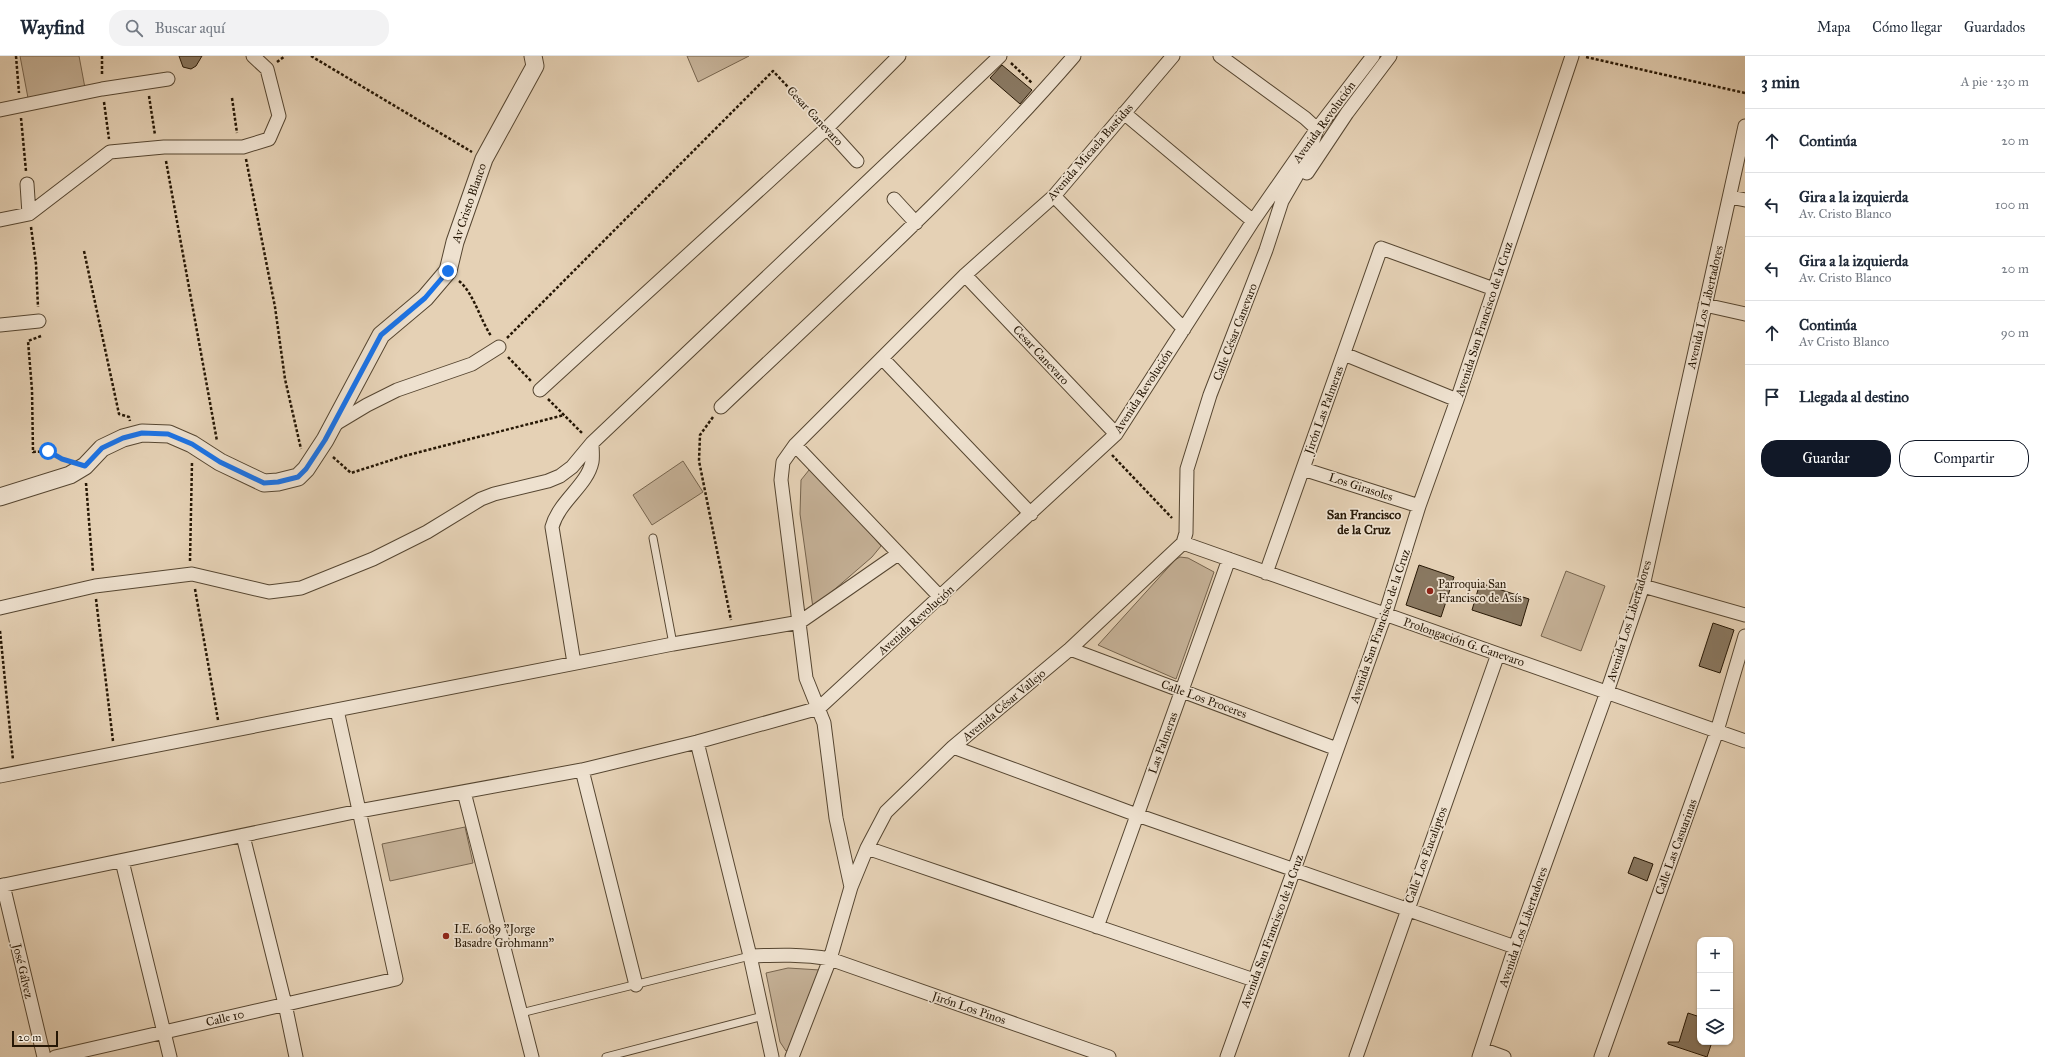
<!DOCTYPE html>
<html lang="es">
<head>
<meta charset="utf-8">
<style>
  body { margin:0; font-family:"IM FELL Great Primer",serif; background:#f2f2f3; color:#1f2937 }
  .controls { position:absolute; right:12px; bottom:12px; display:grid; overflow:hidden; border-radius:8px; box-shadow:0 1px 3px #0004 }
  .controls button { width:36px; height:36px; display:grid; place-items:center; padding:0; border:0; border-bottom:1px solid #e0e1e3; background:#fff; color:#1f2937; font:20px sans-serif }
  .scale { position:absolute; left:12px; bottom:10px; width:46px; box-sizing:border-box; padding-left:4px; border:2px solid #261705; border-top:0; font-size:11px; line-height:14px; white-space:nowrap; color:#261705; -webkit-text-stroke:3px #eee1cf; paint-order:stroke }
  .stop { position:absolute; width:12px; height:12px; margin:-9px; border:3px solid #1a73e8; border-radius:50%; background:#fff }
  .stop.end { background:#1a73e8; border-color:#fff; box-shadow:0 1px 4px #0008 }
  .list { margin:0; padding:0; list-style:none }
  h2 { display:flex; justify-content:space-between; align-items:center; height:52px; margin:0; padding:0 16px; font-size:17px }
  h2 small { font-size:13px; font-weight:400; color:#747a83 }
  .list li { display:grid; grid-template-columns:26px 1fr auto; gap:12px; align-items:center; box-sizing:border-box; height:64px; padding:0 16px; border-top:1px solid #e0e1e3 }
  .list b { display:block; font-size:15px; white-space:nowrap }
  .list p { margin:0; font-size:13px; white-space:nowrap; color:#747a83 }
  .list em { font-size:13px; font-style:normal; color:#747a83 }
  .actions { display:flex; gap:8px; padding:12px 16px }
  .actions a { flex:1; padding:9px 0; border:1px solid #111827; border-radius:16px; text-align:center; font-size:14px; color:#111827 }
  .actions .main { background:#111827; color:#fff }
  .icon { flex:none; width:22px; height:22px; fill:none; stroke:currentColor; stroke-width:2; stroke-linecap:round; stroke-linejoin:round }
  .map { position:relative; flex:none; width:1745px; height:1001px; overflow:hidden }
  header { display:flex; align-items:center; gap:24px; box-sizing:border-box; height:56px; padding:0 20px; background:#fff; border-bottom:1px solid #e0e1e3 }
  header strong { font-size:19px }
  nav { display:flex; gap:22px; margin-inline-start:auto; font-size:14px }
  .search { width:280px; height:36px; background:#f2f2f3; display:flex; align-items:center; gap:10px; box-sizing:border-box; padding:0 14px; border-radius:16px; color:#747a83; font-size:15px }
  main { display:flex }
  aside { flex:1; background:#fff }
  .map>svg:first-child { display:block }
</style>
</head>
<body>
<header>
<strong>Wayfind</strong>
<div class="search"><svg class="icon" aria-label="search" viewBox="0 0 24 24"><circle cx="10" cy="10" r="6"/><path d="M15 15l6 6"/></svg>Buscar aquí</div>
<nav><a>Mapa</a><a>Cómo llegar</a><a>Guardados</a></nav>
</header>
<main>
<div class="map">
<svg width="1745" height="1001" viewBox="0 0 1745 1001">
  <rect width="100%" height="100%" fill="#e5d1b5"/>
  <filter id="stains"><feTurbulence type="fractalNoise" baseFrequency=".005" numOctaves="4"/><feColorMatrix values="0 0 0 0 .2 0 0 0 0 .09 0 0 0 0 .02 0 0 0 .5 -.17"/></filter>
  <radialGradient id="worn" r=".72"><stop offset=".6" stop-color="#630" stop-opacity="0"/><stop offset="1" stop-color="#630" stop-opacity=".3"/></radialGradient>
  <path fill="#c5b197" stroke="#76644e" d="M 20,0 L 79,0 L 85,32 L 28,42 Z
    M 687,0 L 749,0 L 698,26 Z
    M 683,405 L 703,436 L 652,469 L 633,439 Z
    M 815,413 L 881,490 L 872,501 L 813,552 L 800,458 L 801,424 L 809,414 Z
    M 1180,501 L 1188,502 L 1214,516 L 1176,623 L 1098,589 L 1175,504 Z
    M 1566,515 L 1605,530 L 1581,595 L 1541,580 Z
    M 465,771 L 473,807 L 390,825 L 382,788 Z
    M 788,912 L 820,914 L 791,992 L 786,995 L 780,986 L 766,917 Z"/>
  <path fill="#897861" stroke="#261705" d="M 179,0 L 202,0 L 196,10 L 191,13 L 183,11 Z
    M 1002,9 L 1032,34 L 1020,48 L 990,22 Z
    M 1419,509 L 1454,521 L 1441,561 L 1406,549 Z
    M 1480,527 L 1529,543 L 1521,570 L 1472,554 Z
    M 1713,567 L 1734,574 L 1720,617 L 1699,610 Z
    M 1634,801 L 1653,808 L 1647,825 L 1628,817 Z
    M 1688,957 L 1700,961 L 1700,986 L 1712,986 L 1707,1001 L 1668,988 L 1668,986 L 1679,986 Z"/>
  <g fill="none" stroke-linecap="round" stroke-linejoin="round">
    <defs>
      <path id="service" d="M 653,482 L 673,588
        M 521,957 L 750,900
        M 606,1001 L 763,960"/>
      <path id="minor" d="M 0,54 L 102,33 L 168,23
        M 1124,57 L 1253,165
        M 827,72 L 857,105
        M 1307,117 L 1347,57 L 1390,0
        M 27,128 L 29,158
        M 1054,140 L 1184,273
        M 1730,141 L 1745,144
        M 894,143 L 916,167
        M 0,164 L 29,158 L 110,96 L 164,91 L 243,91 L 269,83 L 279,60 L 267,13 L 253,0
        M 965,219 L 1116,378
        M 1705,249 L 1745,258
        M 0,269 L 39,265
        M 1344,298 L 1457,344
        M 882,302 L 1031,458
        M 540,334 L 827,72 L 899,0
        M 721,351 C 841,237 965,126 1074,0
        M 332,370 L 367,349 L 397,334 L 472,308 L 499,291
        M 795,389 L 941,542
        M 1303,413 L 1419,450
        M 1183,487 L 1745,685
        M 1183,487 L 1186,477 L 1187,413 L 1210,339 L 1266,194 L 1282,145 L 1308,100 L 1317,73 L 1305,62 L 1220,0
        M 1266,517 L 1381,192 L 1494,233
        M 1643,530 L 1745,559
        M 0,552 L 95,530 L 192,518 L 269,536 L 301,532 L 373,503 L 427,476 L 481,443 L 494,438 L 548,425 L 560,420 L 572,411 L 592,387 L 1000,0
        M 1070,593 L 1337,693
        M 574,607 L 552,471 C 559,445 587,430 592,406 C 593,400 592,393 592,387
        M 697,686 L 750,900 L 772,1001
        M 953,691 L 1137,759 L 1515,891
        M 582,714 L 636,929
        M 0,720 L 673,588 L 800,566 L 898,498
        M 464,736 L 532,1001
        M 243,780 L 285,948 L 296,1001
        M 867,792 L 1254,924
        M 122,805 L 170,1001
        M 3,829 L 44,1001
        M 0,830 L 359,755 L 582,714 L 697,686 L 819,652 L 1116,378 L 1253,165 L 1317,73 L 1373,0
        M 851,831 L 867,792 L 886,756 L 953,691 L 1070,593 L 1183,487
        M 1097,871 L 1229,503
        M 750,900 C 777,899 803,898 830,903 L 1109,1001
        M 1482,993 L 1504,1001
        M 55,1001 L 396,923 L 337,654
        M 792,1001 L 830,903 L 851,831 L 836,762 L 824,667 L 806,622 L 781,424 L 783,406 L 795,389 L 965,219 L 1054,140 L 1173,0
        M 1227,1001 L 1385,559 L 1419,450 L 1457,344 L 1572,0
        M 1356,1001 L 1498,598
        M 1479,1001 L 1515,891 L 1607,636 L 1643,530 L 1745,70
        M 1601,1001 L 1717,675 L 1745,580"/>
      <path id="tertiary" d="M 0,441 L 70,419 L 85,410 L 102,392 L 123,382 L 142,377 L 169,378 L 192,388 L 220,406 L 264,427 L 278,426 L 298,421 L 306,413 L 325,384 L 381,279 L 425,242 L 448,215 L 455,186 L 484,103 L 535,10 L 533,0"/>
    </defs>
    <use href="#service" stroke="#564631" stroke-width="9"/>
    <use href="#minor" stroke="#564631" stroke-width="15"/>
    <use href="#tertiary" stroke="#564631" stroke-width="19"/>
    <path stroke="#261705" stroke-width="2.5" stroke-dasharray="3 2" stroke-linecap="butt" d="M 16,0 L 19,37
      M 102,0 L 102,19
      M 311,0 L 472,96
      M 1586,1 L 1745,37
      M 277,6 L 285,0
      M 1011,7 L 1032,27
      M 149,40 L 155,79
      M 232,42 L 237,77
      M 104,46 L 109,83
      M 21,62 L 26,115
      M 246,103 L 275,251 L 285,323 L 301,393
      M 166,105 L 217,385
      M 31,171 L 36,208 L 38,251
      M 84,195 L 119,358 L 129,361 L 130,365
      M 459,225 C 473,236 480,263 491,280
      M 41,280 L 28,285 L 32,334 L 33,396 L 48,395 L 64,404
      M 507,282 L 773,15 L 818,63
      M 508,301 L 531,325
      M 548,343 L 583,378
      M 713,361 L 700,379 L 699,405 L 731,564
      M 1112,399 L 1172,462
      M 333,401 L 351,417 L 404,400 L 564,359
      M 86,427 L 93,516
      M 190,505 L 192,406
      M 195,533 L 218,664
      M 96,543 L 113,685
      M 0,575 L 13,704"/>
    <use href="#service" stroke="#eee1cf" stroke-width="7"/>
    <use href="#minor" stroke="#eee1cf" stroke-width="13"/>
    <use href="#tertiary" stroke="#eee1cf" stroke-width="17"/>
  </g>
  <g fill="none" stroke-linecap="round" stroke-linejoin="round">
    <path stroke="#1a73e8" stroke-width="5" d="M 48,395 L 62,403 L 85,410 L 102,392 L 123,382 L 142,377 L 168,378 L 192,388 L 220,406 L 264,427 L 278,426 L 298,421 L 306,413 L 325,384 L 381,279 L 425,242 L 448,215"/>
  </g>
  <g fill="#8f2418" stroke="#eee1cf" stroke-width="1.5">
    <circle cx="1430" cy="535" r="4"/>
    <circle cx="446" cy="880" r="4"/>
  </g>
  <g text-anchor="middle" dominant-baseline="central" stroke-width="3.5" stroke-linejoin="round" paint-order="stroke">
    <g font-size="12" fill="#261705" stroke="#eee1cf">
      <text transform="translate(815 60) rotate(47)">Cesar Canevaro</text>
      <text transform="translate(1324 66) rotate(-54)">Avenida Revolución</text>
      <text transform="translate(1090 96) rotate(-49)">Avenida Micaela Bastidas</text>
      <text transform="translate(469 147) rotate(-71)">Av Cristo Blanco</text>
      <text transform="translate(1705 251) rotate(-77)">Avenida Los Libertadores</text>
      <text transform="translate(1484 263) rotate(-72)">Avenida San Francisco de la Cruz</text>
      <text transform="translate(1235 276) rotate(-69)">Calle César Canevaro</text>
      <text transform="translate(1041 299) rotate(47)">Cesar Canevaro</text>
      <text transform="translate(1143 335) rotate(-57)">Avenida Revolución</text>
      <text transform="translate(1324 354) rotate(-70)">Jirón Las Palmeras</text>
      <text transform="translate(1361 431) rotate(18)">Los Girasoles</text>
      <text transform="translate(916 564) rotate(-42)">Avenida Revolución</text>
      <text transform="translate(1629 565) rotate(-73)">Avenida Los Libertadores</text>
      <text transform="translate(1380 570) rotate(-71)">Avenida San Francisco de la Cruz</text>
      <text transform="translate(1464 586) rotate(19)">Prolongación G. Canevaro</text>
      <text transform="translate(1204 643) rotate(20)">Calle Los Proceres</text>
      <text transform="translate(1004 649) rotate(-40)">Avenida César Vallejo</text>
      <text transform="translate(1163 687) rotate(-70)">Las Palmeras</text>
      <text transform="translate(1676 791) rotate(-70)">Calle Las Casuarinas</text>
      <text transform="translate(1426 799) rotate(-70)">Calle Los Eucaliptos</text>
      <text transform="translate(1523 871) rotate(-71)">Avenida Los Libertadores</text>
      <text transform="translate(1272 875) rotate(-70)">Avenida San Francisco de la Cruz</text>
      <text transform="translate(23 915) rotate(77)">José Gálvez</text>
      <text transform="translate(969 952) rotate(19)">Jirón Los Pinos</text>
      <text transform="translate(225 962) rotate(-13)">Calle 10</text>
    </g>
    <g font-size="12" fill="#261705" stroke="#eee1cf" text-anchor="start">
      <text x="1438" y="528">Parroquia San<tspan x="1438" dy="14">Francisco de Asís</tspan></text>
      <text x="454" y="873">I.E. 6089 "Jorge<tspan x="454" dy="14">Basadre Grohmann"</tspan></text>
    </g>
    <g font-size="13" font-weight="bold" fill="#261705" stroke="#eee1cf">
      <text x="1364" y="459">San Francisco<tspan x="1364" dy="15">de la Cruz</tspan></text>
    </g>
  </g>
  <rect width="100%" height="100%" filter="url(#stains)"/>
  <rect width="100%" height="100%" fill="url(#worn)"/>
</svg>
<div class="controls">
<button>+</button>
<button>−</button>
<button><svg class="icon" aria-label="layers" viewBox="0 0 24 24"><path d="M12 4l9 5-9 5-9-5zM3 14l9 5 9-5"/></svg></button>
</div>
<div class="scale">20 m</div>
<div class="stop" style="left:48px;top:395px"></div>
<div class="stop end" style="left:448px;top:215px"></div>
</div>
<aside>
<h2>3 min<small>A pie · 230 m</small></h2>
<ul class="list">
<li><svg class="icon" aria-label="ahead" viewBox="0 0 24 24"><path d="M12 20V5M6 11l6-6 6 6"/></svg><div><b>Continúa</b></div><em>20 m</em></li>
<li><svg class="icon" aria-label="left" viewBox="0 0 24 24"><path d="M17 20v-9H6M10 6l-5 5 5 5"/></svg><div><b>Gira a la izquierda</b><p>Av. Cristo Blanco</p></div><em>100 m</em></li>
<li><svg class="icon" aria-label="left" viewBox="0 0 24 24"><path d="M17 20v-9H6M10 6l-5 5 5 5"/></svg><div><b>Gira a la izquierda</b><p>Av. Cristo Blanco</p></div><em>20 m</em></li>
<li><svg class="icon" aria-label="ahead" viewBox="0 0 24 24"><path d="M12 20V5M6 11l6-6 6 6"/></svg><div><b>Continúa</b><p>Av Cristo Blanco</p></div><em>90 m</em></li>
<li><svg class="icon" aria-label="arrive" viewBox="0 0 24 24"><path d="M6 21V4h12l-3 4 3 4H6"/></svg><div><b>Llegada al destino</b></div></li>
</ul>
<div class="actions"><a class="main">Guardar</a><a>Compartir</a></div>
</aside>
</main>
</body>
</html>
